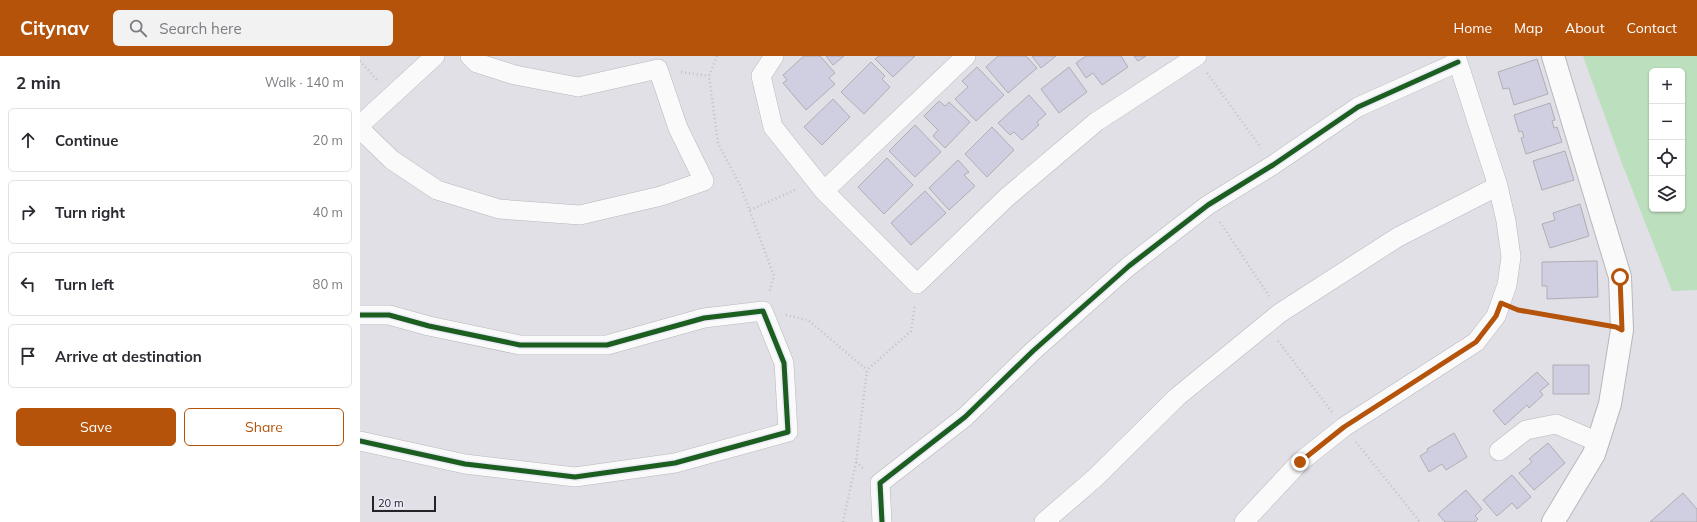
<!DOCTYPE html>
<html lang="en">
<head>
<meta charset="utf-8">
<style>
  body { margin:0; font-family:Mulish,sans-serif; background:#f2f2f3; color:#2b2b33 }
  .controls { position:absolute; right:12px; top:12px; display:grid; overflow:hidden; border-radius:6px; box-shadow:0 1px 3px #0004 }
  .controls button { width:36px; height:36px; display:grid; place-items:center; padding:0; border:0; border-bottom:1px solid #e1e1e2; background:#fff; color:#2b2b33; font:20px sans-serif }
  .scale { position:absolute; left:12px; bottom:10px; width:64px; box-sizing:border-box; padding-left:4px; border:2px solid #242328; border-top:0; font-size:11px; line-height:14px; white-space:nowrap; color:#242328; -webkit-text-stroke:3px #ebeaf7; paint-order:stroke }
  .stop { position:absolute; width:12px; height:12px; margin:-9px; border:3px solid #b45309; border-radius:50%; background:#fff }
  .stop.end { background:#b45309; border-color:#fff; box-shadow:0 1px 4px #0008 }
  .list { margin:0; padding:0; list-style:none }
  h2 { display:flex; justify-content:space-between; align-items:center; height:52px; margin:0; padding:0 16px; font-size:17px }
  h2 small { font-size:13px; font-weight:400; color:#7c7c81 }
  .list li { display:grid; grid-template-columns:26px 1fr auto; gap:12px; align-items:center; box-sizing:border-box; height:64px; margin:0 8px 8px; padding:0 8px; border:1px solid #e1e1e2; border-radius:6px }
  .list b { display:block; font-size:15px; white-space:nowrap }
  .list em { font-size:13px; font-style:normal; color:#7c7c81 }
  .actions { display:flex; gap:8px; padding:12px 16px }
  .actions a { flex:1; padding:9px 0; border:1px solid #b45309; border-radius:6px; text-align:center; font-size:14px; color:#b45309 }
  .actions .main { background:#b45309; color:#fff }
  .icon { flex:none; width:22px; height:22px; fill:none; stroke:currentColor; stroke-width:2; stroke-linecap:round; stroke-linejoin:round }
  .map { position:relative; flex:none; width:1337px; height:466px; overflow:hidden }
  header { display:flex; align-items:center; gap:24px; box-sizing:border-box; height:56px; padding:0 20px; background:#b45309; color:#fff }
  header strong { font-size:19px }
  nav { display:flex; gap:22px; margin-inline-start:auto; font-size:14px }
  .search { width:280px; height:36px; background:#f2f2f3; display:flex; align-items:center; gap:10px; box-sizing:border-box; padding:0 14px; border-radius:6px; color:#7c7c81; font-size:15px }
  main { display:flex }
  aside { flex:1; background:#fff }
  .map>svg:first-child { display:block }
</style>
</head>
<body>
<header>
<strong>Citynav</strong>
<div class="search"><svg class="icon" aria-label="search" viewBox="0 0 24 24"><circle cx="10" cy="10" r="6"/><path d="M15 15l6 6"/></svg>Search here</div>
<nav><a>Home</a><a>Map</a><a>About</a><a>Contact</a></nav>
</header>
<main>
<aside>
<h2>2 min<small>Walk · 140 m</small></h2>
<ul class="list">
<li><svg class="icon" aria-label="ahead" viewBox="0 0 24 24"><path d="M12 20V5M6 11l6-6 6 6"/></svg><div><b>Continue</b></div><em>20 m</em></li>
<li><svg class="icon" aria-label="right" viewBox="0 0 24 24"><path d="M7 20v-9h11M14 6l5 5-5 5"/></svg><div><b>Turn right</b></div><em>40 m</em></li>
<li><svg class="icon" aria-label="left" viewBox="0 0 24 24"><path d="M17 20v-9H6M10 6l-5 5 5 5"/></svg><div><b>Turn left</b></div><em>80 m</em></li>
<li><svg class="icon" aria-label="arrive" viewBox="0 0 24 24"><path d="M6 21V4h12l-3 4 3 4H6"/></svg><div><b>Arrive at destination</b></div></li>
</ul>
<div class="actions"><a class="main">Save</a><a>Share</a></div>
</aside>
<div class="map">
<svg width="1337" height="466" viewBox="0 0 1337 466">
  <rect width="100%" height="100%" fill="#e1e0e7"/>
  <path fill="#bcdfbd" fill-rule="evenodd" d="M 1223,0 L 1337,0 L 1337,234 L 1312,235 L 1263,110 ZM 1292,15 L 1322,15 L 1322,153 L 1292,153 Z"/>
  <path fill="#d0cee1" stroke="#aeaeb3" d="M 444,0 L 460,0 L 475,17 L 469,22 L 475,28 L 446,54 L 423,27 L 427,24 L 423,19 Z
    M 466,0 L 484,0 L 473,9 Z
    M 519,0 L 555,0 L 533,21 L 515,3 Z
    M 638,0 L 666,0 L 677,12 L 648,37 L 626,11 Z
    M 672,0 L 696,0 L 681,12 Z
    M 726,0 L 761,0 L 768,11 L 742,29 L 733,17 L 726,22 L 716,7 Z
    M 774,0 L 786,0 L 778,5 Z
    M 1177,3 L 1188,38 L 1154,49 L 1149,32 L 1143,33 L 1138,16 Z
    M 511,6 L 525,20 L 522,23 L 530,31 L 504,58 L 481,36 Z
    M 617,11 L 644,39 L 616,65 L 595,43 L 608,31 L 602,25 Z
    M 709,11 L 727,36 L 699,57 L 681,33 Z
    M 669,39 L 686,58 L 677,66 L 679,69 L 662,84 L 654,76 L 650,79 L 638,67 Z
    M 473,43 L 490,61 L 462,89 L 444,71 Z
    M 579,45 L 585,50 L 589,46 L 610,66 L 585,92 L 573,80 L 578,74 L 564,60 Z
    M 1190,47 L 1195,64 L 1192,65 L 1194,72 L 1197,71 L 1202,86 L 1166,98 L 1161,82 L 1164,81 L 1162,75 L 1159,76 L 1154,59 Z
    M 555,69 L 581,96 L 555,121 L 529,95 Z
    M 632,71 L 654,94 L 627,121 L 605,98 Z
    M 1205,95 L 1214,124 L 1182,134 L 1173,105 Z
    M 527,102 L 553,129 L 524,158 L 498,131 Z
    M 598,104 L 609,116 L 604,119 L 615,130 L 589,154 L 569,132 Z
    M 565,135 L 586,157 L 551,189 L 531,167 Z
    M 1220,148 L 1229,180 L 1190,192 L 1182,168 L 1195,164 L 1193,157 Z
    M 1237,205 L 1238,241 L 1187,243 L 1187,230 L 1182,230 L 1182,206 Z
    M 1193,309 L 1229,309 L 1229,338 L 1193,338 Z
    M 1177,316 L 1189,328 L 1180,335 L 1183,339 L 1169,352 L 1167,349 L 1145,369 L 1133,355 Z
    M 1094,377 L 1107,401 L 1086,414 L 1082,408 L 1069,416 L 1060,400 L 1068,395 L 1067,393 Z
    M 1188,387 L 1205,407 L 1174,434 L 1159,417 L 1172,406 L 1169,403 Z
    M 1152,419 L 1171,441 L 1157,453 L 1152,447 L 1137,460 L 1123,444 Z
    M 1106,434 L 1122,453 L 1115,460 L 1118,463 L 1115,466 L 1085,466 L 1078,458 Z
    M 1323,437 L 1337,453 L 1337,466 L 1290,466 Z"/>
  <g fill="none" stroke-linecap="round" stroke-linejoin="round">
    <defs>
      <path id="minor" d="M 414,0 L 401,20 L 413,71 L 464,135 L 606,0
        M 0,69 L 75,0
        M 0,73 L 32,104 L 77,134 L 139,153 L 220,159 L 301,140 L 344,125 L 318,72 L 298,13 L 218,31 L 155,19 L 117,7 L 110,0
        M 464,135 L 557,228 L 646,142 L 736,66 L 837,0
        M 0,259 L 29,259 L 69,270 L 160,289 L 247,289 L 344,262 L 403,255 L 424,307 L 428,376 L 315,407 L 215,421 L 105,408 L 0,385
        M 1139,395 L 1166,374 L 1196,368 L 1238,386
        M 522,466 L 520,427 L 605,361 L 673,295 L 769,210 L 848,149 L 913,109 L 998,51 L 1098,6
        M 684,466 L 735,422 L 817,341 L 920,257 L 1038,181 L 1138,130
        M 884,466 L 940,406 L 984,371 L 1116,286 L 1136,260 L 1147,229 L 1151,201 L 1146,165 L 1138,130 L 1096,0"/>
      <path id="tertiary" d="M 1193,466 L 1234,398 L 1250,348 L 1262,274 L 1260,221 L 1193,0"/>
    </defs>
    <use href="#minor" stroke="#b7b7bc" stroke-width="20"/>
    <use href="#tertiary" stroke="#b7b7bc" stroke-width="24"/>
    <path stroke="#c1c1c4" stroke-width="2.5" stroke-dasharray="1 3" stroke-linecap="butt" d="M 357,0 L 349,20 L 358,87 L 380,129 L 414,220 L 409,237
      M 0,5 L 19,26
      M 321,16 L 349,20
      M 847,17 L 901,92
      M 390,154 L 437,133
      M 860,166 L 909,240
      M 1159,254 L 1241,268
      M 426,259 L 448,264 L 507,314
      M 918,285 L 972,356
      M 996,386 L 1060,466
      M 496,406 L 505,414
      M 483,466 L 496,406 L 507,314 L 551,275 L 555,248"/>
    <use href="#minor" stroke="#fafafb" stroke-width="19"/>
    <use href="#tertiary" stroke="#fafafb" stroke-width="22"/>
    <defs>
      <path id="cycleway" d="M 0,259 L 29,259 L 69,270 L 160,289 L 247,289 L 344,262 L 403,255 L 424,307 L 428,376 L 315,407 L 215,421 L 105,408 L 0,385
        M 522,466 L 520,427 L 605,361 L 673,295 L 769,210 L 848,149 L 913,109 L 998,51 L 1098,6"/>
    </defs>
    <use href="#cycleway" stroke="#ebeaf7" stroke-width="8"/>
    <use href="#cycleway" stroke="#1b5e20" stroke-width="5"/>
  </g>
  <g fill="none" stroke-linecap="round" stroke-linejoin="round">
    <path stroke="#b45309" stroke-width="5" d="M 940,406 L 984,371 L 1116,286 L 1136,260 L 1141,247 L 1158,254 L 1256,271 L 1262,274 L 1260,221"/>
  </g>
</svg>
<div class="controls">
<button>+</button>
<button>−</button>
<button><svg class="icon" aria-label="locate" viewBox="0 0 24 24"><circle cx="12" cy="12" r="6"/><path d="M12 2v4M12 18v4M2 12h4M18 12h4"/></svg></button>
<button><svg class="icon" aria-label="layers" viewBox="0 0 24 24"><path d="M12 4l9 5-9 5-9-5zM3 14l9 5 9-5"/></svg></button>
</div>
<div class="scale">20 m</div>
<div class="stop" style="left:1260px;top:221px"></div>
<div class="stop end" style="left:940px;top:406px"></div>
</div>
</main>
</body>
</html>
